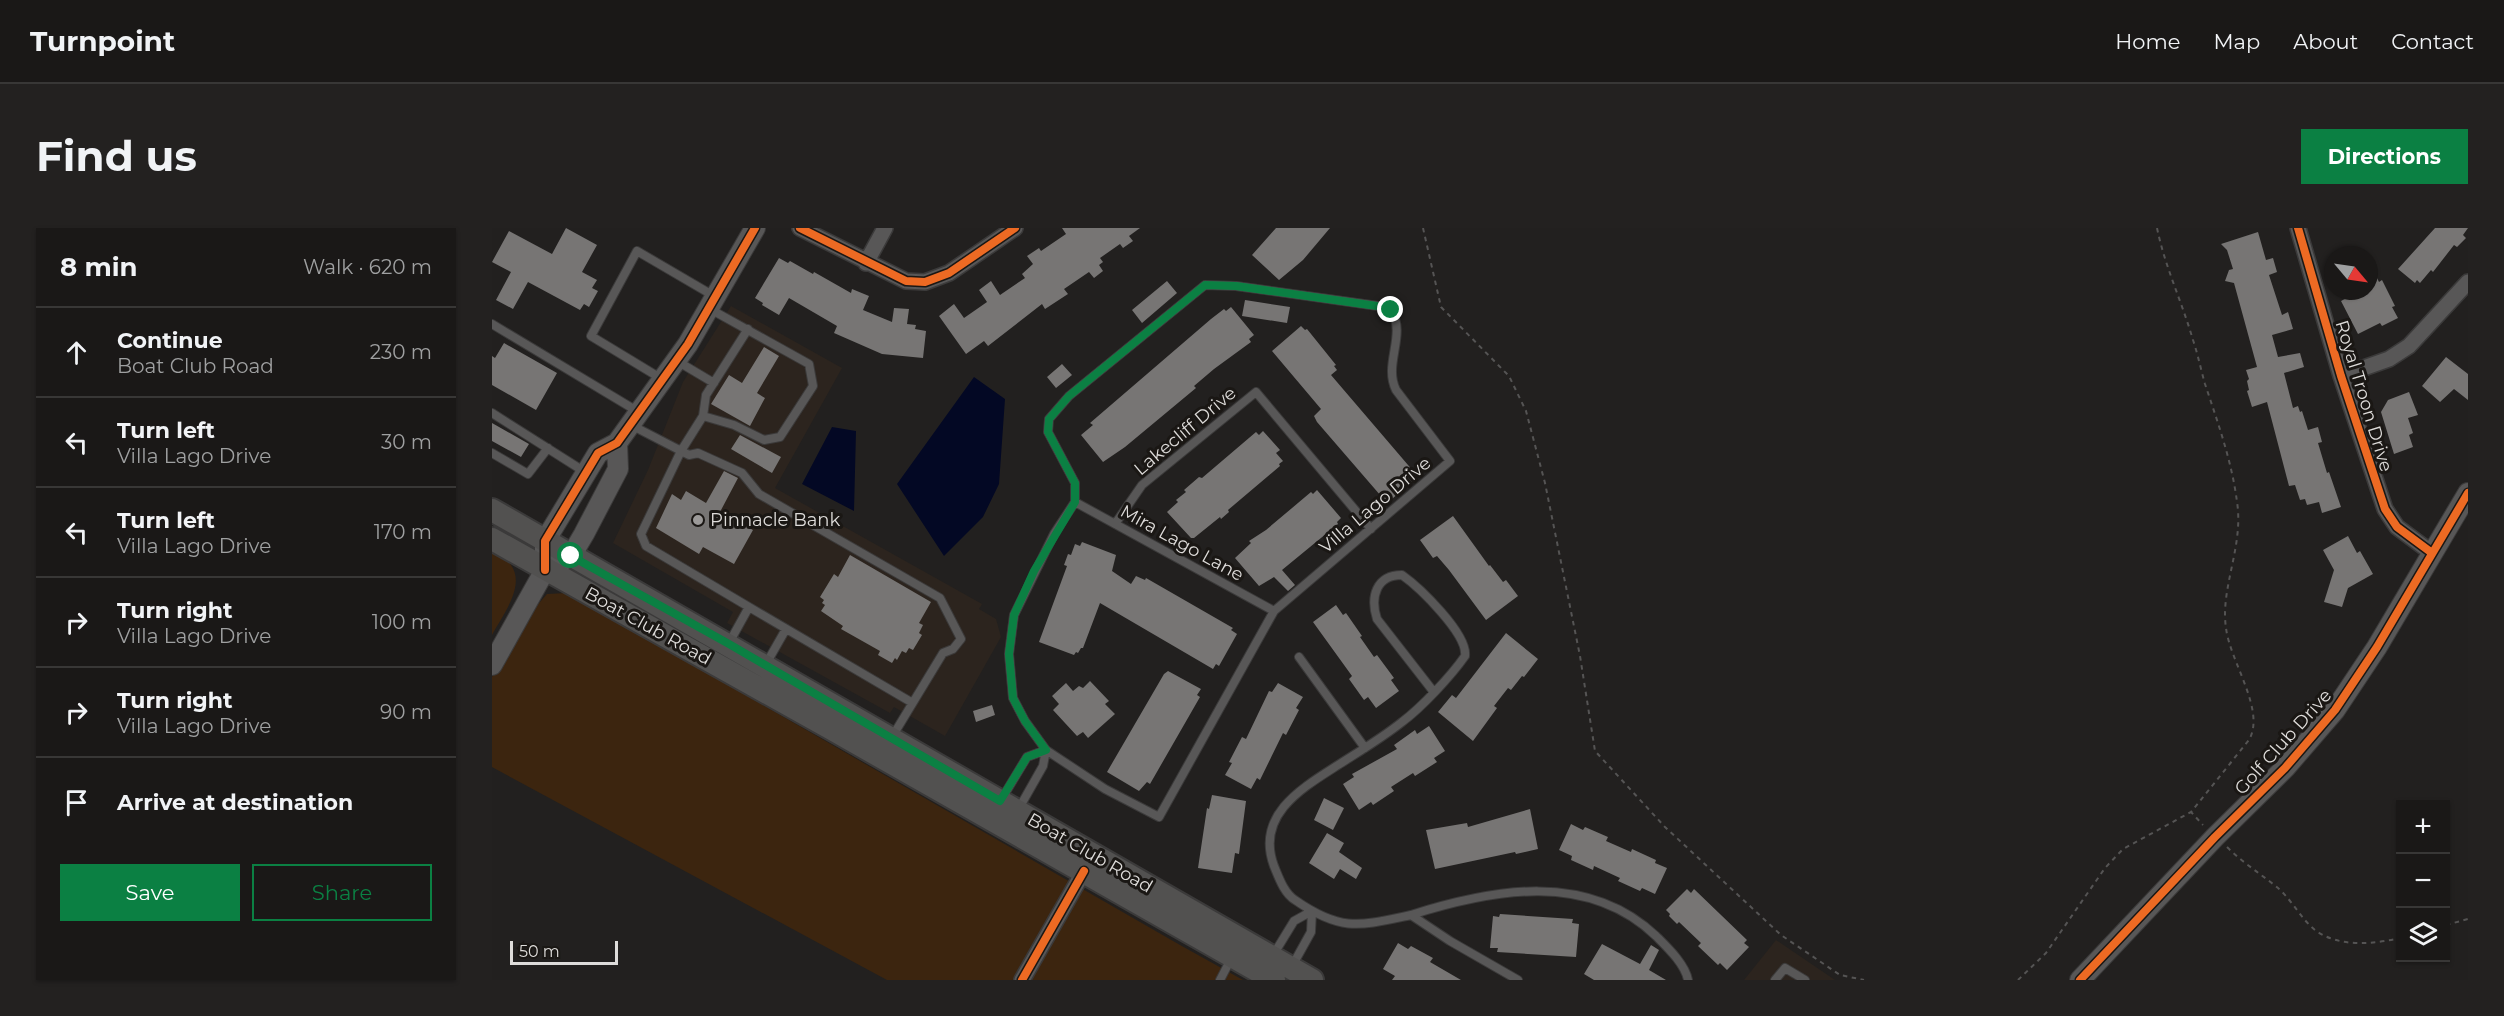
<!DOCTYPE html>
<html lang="en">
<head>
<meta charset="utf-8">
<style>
  body { margin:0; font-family:Montserrat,sans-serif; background:#232120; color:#f1f3f6 }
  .controls { position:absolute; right:18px; bottom:18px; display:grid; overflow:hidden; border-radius:0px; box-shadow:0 2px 4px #0004 }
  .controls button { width:54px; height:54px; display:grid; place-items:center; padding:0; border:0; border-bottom:2px solid #383736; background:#1a1817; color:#f1f3f6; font:30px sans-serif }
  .compass { position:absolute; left:1832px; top:18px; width:54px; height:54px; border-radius:50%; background:#1a1817; box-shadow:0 2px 4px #0004; rotate:119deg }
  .scale { position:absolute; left:18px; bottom:15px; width:108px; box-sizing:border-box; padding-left:6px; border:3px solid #dedcda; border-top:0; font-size:16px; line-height:21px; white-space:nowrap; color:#dedcda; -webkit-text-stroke:4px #1a1714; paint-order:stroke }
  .stop { position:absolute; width:18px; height:18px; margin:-14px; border:4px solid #0b8043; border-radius:50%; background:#fff }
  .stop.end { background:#0b8043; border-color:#fff; box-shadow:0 2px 6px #0008 }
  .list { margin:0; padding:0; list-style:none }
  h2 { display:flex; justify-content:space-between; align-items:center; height:78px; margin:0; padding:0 24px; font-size:26px }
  h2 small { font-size:20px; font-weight:400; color:#9fa0a1 }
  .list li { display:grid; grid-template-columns:39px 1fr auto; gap:18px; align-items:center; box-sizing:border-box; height:90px; padding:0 24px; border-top:2px solid #383736 }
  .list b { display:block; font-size:22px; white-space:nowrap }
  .list p { margin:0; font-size:20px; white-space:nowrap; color:#9fa0a1 }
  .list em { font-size:20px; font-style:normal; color:#9fa0a1 }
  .actions { display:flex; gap:12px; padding:18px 24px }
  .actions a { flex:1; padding:14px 0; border:2px solid #0b8043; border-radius:0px; text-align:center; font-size:21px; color:#0b8043 }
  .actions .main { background:#0b8043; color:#fff }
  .icon { flex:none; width:33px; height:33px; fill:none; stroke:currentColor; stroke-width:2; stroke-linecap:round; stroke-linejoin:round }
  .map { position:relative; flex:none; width:1976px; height:752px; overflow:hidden; border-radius:0px }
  header { display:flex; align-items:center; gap:36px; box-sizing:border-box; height:84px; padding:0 30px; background:#1a1817; border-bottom:2px solid #383736 }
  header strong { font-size:28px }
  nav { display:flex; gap:33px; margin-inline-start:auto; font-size:21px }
  .intro { display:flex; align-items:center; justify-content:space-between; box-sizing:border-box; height:144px; padding:0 36px }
  h1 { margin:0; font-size:42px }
  .button { padding:15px 27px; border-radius:0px; background:#0b8043; color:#fff; font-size:21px; font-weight:700 }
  main { display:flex; gap:36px; padding:0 36px }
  aside { flex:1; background:#1a1817; border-radius:0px; box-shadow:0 2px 4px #0004 }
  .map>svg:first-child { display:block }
</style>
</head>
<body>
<header>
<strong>Turnpoint</strong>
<nav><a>Home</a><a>Map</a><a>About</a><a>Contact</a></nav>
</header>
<div class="intro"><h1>Find us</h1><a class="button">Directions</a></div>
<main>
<aside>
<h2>8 min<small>Walk · 620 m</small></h2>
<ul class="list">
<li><svg class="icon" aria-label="ahead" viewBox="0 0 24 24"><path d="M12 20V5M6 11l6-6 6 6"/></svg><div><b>Continue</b><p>Boat Club Road</p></div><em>230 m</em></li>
<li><svg class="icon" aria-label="left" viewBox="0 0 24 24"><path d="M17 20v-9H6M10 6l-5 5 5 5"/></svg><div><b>Turn left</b><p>Villa Lago Drive</p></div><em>30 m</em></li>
<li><svg class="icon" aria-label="left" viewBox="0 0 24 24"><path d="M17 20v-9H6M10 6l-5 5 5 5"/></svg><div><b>Turn left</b><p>Villa Lago Drive</p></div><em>170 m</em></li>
<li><svg class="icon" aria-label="right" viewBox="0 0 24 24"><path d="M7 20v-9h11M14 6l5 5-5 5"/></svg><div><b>Turn right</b><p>Villa Lago Drive</p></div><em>100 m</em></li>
<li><svg class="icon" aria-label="right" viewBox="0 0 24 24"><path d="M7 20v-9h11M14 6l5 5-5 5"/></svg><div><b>Turn right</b><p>Villa Lago Drive</p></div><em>90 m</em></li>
<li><svg class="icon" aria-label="arrive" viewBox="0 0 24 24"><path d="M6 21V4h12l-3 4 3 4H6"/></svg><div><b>Arrive at destination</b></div></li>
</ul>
<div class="actions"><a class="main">Save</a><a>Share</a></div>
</aside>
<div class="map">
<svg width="1976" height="752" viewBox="0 0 1976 752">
  <rect width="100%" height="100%" fill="#22201f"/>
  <path fill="#2c241e" d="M 239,78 L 350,140 L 283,260 L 490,376 L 487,381 L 504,391 L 509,409 L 453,508 L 402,479 L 398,485 L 235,395 L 241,384 L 121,315 L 156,242 L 191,154 Z
    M 1284,712 L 1343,752 L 1252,752 Z"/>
  <path fill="#3c250f" d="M 0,322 C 6,326 15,331 19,337 C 34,358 10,388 0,407 Z
    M 76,365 L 688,717 L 751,752 L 395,752 L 0,539 L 0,449 L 29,396 L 55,366 Z"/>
  <path fill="#030824" d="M 482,149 L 513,171 L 507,256 L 491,289 L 452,328 L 405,256 Z
    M 340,199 L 364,203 L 362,283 L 310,256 Z"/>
  <path fill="#777574" d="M 74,0 L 105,17 L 90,44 L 105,52 L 100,60 L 106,63 L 97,79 L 92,76 L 88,82 L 36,54 L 21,81 L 4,72 L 19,44 L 0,34 L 17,3 L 60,26 Z
    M 570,0 L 648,0 L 637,8 L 641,13 L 631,20 L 628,16 L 608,30 L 611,34 L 607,37 L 611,43 L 602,50 L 597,44 L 572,61 L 576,66 L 553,81 L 550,76 L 496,118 L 492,113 L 474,126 L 447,88 L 462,76 L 472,90 L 495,74 L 487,62 L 499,53 L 508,67 L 533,50 L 530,46 L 541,36 L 535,28 L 547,20 L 549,23 L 574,6 Z
    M 784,0 L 838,0 L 811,32 L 787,52 L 760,27 Z
    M 1943,0 L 1976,0 L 1971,7 L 1974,10 L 1965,19 L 1962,17 L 1941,44 L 1939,42 L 1928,55 L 1925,52 L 1923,55 L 1906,41 Z
    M 1766,4 L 1774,32 L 1781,30 L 1785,44 L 1777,47 L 1790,87 L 1796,84 L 1801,101 L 1780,107 L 1786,129 L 1808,125 L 1812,139 L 1792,145 L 1801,180 L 1806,178 L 1808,184 L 1810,183 L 1816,202 L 1826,199 L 1830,214 L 1826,215 L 1835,245 L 1837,244 L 1849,279 L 1830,285 L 1827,274 L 1815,277 L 1813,271 L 1808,272 L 1803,257 L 1797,258 L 1775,174 L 1760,179 L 1755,163 L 1757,162 L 1755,153 L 1757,151 L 1754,142 L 1765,139 L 1742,55 L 1733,53 L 1737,42 L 1741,41 L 1735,22 L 1729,16 Z
    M 287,30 L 296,35 L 298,33 L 321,46 L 322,44 L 359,65 L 360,61 L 377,68 L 371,82 L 400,94 L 402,80 L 417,81 L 415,96 L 424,97 L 423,101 L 434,103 L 431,130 L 390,126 L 342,105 L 345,98 L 297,70 L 287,87 L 270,77 L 271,75 L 263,70 Z
    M 1885,50 L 1887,54 L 1890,52 L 1903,78 L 1900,79 L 1906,90 L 1890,98 L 1888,95 L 1866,106 L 1849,73 L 1868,63 L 1877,63 L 1877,55 Z
    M 675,53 L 685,65 L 650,95 L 640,82 Z
    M 753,72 L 798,79 L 795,95 L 750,88 Z
    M 739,79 L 762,107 L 757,111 L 759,114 L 722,141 L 702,158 L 704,160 L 633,219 L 611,234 L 589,207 L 601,197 L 598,195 L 719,91 L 732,81 L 734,83 Z
    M 809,98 L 813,102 L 815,101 L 844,137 L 842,138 L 845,142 L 839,147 L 922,244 L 921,245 L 925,250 L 895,275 L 825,194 L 822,188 L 829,181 L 780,123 Z
    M 12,115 L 65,145 L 44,182 L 0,157 L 0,128 L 3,130 Z
    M 272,119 L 287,128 L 265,165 L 273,170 L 258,198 L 219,176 L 237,147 L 250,155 Z
    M 1954,129 L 1976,146 L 1976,172 L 1962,161 L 1948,174 L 1930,158 Z
    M 570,136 L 580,147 L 564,160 L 555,149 Z
    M 1917,164 L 1926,187 L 1916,190 L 1921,205 L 1917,207 L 1921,219 L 1902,226 L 1889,184 L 1896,172 Z
    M 0,195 L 37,216 L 29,229 L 0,213 Z
    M 771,203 L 788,222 L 784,225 L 791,233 L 787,236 L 788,238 L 736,282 L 737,284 L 729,291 L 728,289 L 702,310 L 699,310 L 675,284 L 686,274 L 684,272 L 694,264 L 692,262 L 707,249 L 710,250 L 764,204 L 767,207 Z
    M 248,207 L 289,229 L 280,245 L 239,221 Z
    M 232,243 L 246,250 L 228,284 L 261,302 L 242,336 L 211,319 L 207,326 L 164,300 L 180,266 L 189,272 L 194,263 L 214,275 Z
    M 825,262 L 849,290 L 845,294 L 846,296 L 790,342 L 803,357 L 796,363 L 782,349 L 767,358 L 743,330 L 759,315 L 757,313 L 774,302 L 819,264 L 821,266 Z
    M 961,288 L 997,338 L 998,337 L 1011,354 L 1014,352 L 1026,368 L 994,392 L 957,342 L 945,328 L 941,330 L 928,312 Z
    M 1856,308 L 1865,325 L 1868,323 L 1881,346 L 1856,360 L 1850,379 L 1832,374 L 1842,342 L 1831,322 Z
    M 590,314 L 624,327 L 620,343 L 639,356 L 644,348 L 653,352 L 654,350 L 741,400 L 739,402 L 745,406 L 727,438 L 724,436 L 721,441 L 608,375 L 591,420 L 589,420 L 586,425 L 584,424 L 582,427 L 547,414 L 575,338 L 572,337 L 576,326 L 579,327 L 583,316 L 588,318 Z
    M 358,327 L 439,374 L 427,395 L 431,397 L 427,405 L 430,407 L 421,422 L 417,420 L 414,425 L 410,423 L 405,432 L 403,430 L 400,435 L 386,427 L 388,423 L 349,401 L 351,398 L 329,383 L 333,377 L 330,375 L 332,372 L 328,369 L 342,346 L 346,349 Z
    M 844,377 L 851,387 L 854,385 L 870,408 L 868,409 L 882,429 L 885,427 L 902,450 L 899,452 L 907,463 L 884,480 L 876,469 L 872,472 L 857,451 L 860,448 L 821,394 Z
    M 1014,405 L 1046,431 L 1032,449 L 1030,448 L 1019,462 L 1016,460 L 1002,478 L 1005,480 L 981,513 L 946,484 L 960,467 L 964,470 Z
    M 676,443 L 709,461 L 705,467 L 708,469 L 658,556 L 655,554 L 647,563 L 615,544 L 672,446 Z
    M 598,453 L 617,473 L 613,476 L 623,486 L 596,510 L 591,504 L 585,508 L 561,482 L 567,476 L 560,468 L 574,455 L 581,463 L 587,458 L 591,460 Z
    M 786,455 L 811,469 L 804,480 L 807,482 L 794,507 L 791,505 L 768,552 L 765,550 L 759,561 L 733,547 L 740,535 L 737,534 L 750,509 L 754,511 L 777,463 L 780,464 Z
    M 500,477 L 503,487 L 484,494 L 481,483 Z
    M 937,498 L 953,523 L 942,530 L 945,534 L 923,548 L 921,545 L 899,559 L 902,563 L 881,577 L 879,574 L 867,582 L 851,556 L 862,549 L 860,546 L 905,521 L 902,517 L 923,502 L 925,506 Z
    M 720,567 L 754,573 L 747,626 L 743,625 L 740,645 L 706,640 L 715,580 L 717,581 Z
    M 832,570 L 852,580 L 841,602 L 822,592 Z
    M 1038,581 L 1046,621 L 1024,626 L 1023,624 L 943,641 L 934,602 L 975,595 L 976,599 Z
    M 1079,596 L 1091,602 L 1093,599 L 1116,609 L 1114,613 L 1139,624 L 1140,621 L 1164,632 L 1163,635 L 1175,640 L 1163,666 L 1150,660 L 1148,663 L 1126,653 L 1128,650 L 1102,638 L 1101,642 L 1079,632 L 1080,628 L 1067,622 Z
    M 835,605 L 852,615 L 847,624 L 870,640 L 864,651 L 848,641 L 842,651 L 817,635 Z
    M 1195,661 L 1199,665 L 1202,661 L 1255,712 L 1252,715 L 1257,719 L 1235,742 L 1228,735 L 1226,737 L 1206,718 L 1209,715 L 1187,694 L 1185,696 L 1177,688 L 1178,686 L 1174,682 Z
    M 1008,686 L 1081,691 L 1080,695 L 1087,696 L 1084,729 L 1005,724 L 1006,720 L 998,720 L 1001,688 L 1007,689 Z
    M 906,715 L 916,721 L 919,718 L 941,730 L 938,734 L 969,752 L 900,752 L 903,748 L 891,741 Z
    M 1110,716 L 1148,736 L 1159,717 L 1167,722 L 1157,742 L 1174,752 L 1102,752 L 1092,746 Z"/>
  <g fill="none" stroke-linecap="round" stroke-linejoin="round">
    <defs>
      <path id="service" d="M 713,57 L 744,58 L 886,78 L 899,82 C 915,107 891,136 904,162 L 958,233 L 782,383 L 667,589 L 613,561 L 554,522 L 533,493 L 521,470 L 517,426 L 522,387 L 562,306 L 583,274 L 583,255 L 556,204 L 557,191 L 577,168 Z
        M 0,96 L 145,183
        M 185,133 L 222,155
        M 170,151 L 99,108 L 145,23 L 222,68
        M 0,185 L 93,244
        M 211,188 L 242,197 L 272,212 L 288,209 L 321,158 L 317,136 L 218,81
        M 139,197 L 197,227 L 206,225 L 250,245 L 267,266 L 448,370 L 469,411 L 461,421 L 451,425 L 400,509
        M 0,225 L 36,246 L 56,220
        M 583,274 L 782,383
        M 623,296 L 650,257 L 764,164 L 879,301
        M 257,379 L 419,474
        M 237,415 L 257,379 L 154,318 L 149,306 L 189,223 L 211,188 L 214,167 L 256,101
        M 807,429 L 873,520
        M 274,436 L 294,401
        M 509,572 L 535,529 L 554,522
        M 526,582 L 551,538 L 554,522
        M 820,683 L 819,704 L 799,740 L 779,750 L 780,729 L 802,693 Z
        M 919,687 C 867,698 849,704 803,672 C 792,665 787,650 782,638 C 763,587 810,560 846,537 C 868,523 890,510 910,494 C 930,479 959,448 973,428 C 976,406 927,359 910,347 C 884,347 878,369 885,391 L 941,463
        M 728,752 L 740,729
        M 1026,752 L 958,713 L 919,687 C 1001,661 1096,643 1164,708 C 1176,720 1193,736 1196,752
        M 1283,752 L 1293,740 L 1313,752"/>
      <path id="minor" d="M 308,0 L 414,53 L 433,54 L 457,45 L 523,0
        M 1806,0 L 1849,148 L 1893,281 L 1905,299 L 1940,325
        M 374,35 L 393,0
        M 1849,148 L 1897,131 L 1917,118 L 1976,54
        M 530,752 L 592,643"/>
      <path id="tertiary" d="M 53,342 L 53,313 L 106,225 L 125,215 L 196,116 L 263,0
        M 53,342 L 79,328 L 92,306 L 126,241 L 125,215
        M 0,437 L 53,342
        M 1588,752 L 1723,609 L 1793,540 L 1843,482 L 1885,419 L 1976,265"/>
      <path id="secondary" d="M 0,282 L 820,752
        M 0,311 L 338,500 L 782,752"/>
    </defs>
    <use href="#service" stroke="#3b3a3a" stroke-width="10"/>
    <use href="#minor" stroke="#3b3a3a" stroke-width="18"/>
    <use href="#tertiary" stroke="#3b3a3a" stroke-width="22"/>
    <use href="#secondary" stroke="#3b3a3a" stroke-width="26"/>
    <path stroke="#555454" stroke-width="2" stroke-dasharray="4.5 4.5" stroke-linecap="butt" d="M 931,0 L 949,79 L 1017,148 L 1034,183 L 1053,255 L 1088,428 L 1103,523 L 1173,599 L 1289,707 L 1348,747 L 1372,752
      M 1665,0 C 1673,39 1690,74 1701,112 C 1706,127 1709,142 1713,156 C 1726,195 1740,234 1745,274 C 1752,318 1728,360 1734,400 C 1738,434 1774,482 1757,512 L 1699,584 L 1711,597
      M 1735,619 C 1751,635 1769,646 1786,660 C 1800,672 1809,691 1823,702 C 1847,720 1882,716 1908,710
      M 1954,697 L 1976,691
      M 1526,752 L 1554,725 L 1613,640 L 1631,621 L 1699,584"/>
    <use href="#service" stroke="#585757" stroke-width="8"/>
    <use href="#minor" stroke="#585757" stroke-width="15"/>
    <use href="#tertiary" stroke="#585757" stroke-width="20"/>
    <use href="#secondary" stroke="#525150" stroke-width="22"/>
    <defs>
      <path id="cycleway" d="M 308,0 L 414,53 L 433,54 L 457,45 L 523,0
        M 1806,0 L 1849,148 L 1893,281 L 1905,299 L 1940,325
        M 53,342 L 53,313 L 106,225 L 125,215 L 196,116 L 263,0
        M 530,752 L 592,643
        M 1588,752 L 1723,609 L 1793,540 L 1843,482 L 1885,419 L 1976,265"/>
    </defs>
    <use href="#cycleway" stroke="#1a1714" stroke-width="11"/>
    <use href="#cycleway" stroke="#ed6a23" stroke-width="8"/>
  </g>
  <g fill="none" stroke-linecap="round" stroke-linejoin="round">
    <path stroke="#0b8043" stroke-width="8" d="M 79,328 L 237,416 L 508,573 L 535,529 L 554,522 L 533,493 L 521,470 L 517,426 L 522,387 L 542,343 L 583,274 L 583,255 L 556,204 L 557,191 L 577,168 L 713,57 L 744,58 L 885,78 L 899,82"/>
  </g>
  <circle fill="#9c9a99" stroke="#1a1714" stroke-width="2" cx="206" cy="292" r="6"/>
  <g text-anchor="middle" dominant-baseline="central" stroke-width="6" stroke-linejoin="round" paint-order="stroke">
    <g font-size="18" fill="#dedcda" stroke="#1a1714">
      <text transform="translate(1872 168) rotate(73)">Royal Troon Drive</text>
      <text transform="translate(693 203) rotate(-40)">Lakecliff Drive</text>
      <text transform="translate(883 277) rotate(-40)">Villa Lago Drive</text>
      <text transform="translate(690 315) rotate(29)">Mira Lago Lane</text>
      <text transform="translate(156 398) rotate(29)">Boat Club Road</text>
      <text transform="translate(1791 514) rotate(-48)">Golf Club Drive</text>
      <text transform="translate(598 625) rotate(30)">Boat Club Road</text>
    </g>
    <g font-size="18" fill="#dedcda" stroke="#1a1714" text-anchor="start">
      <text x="218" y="292">Pinnacle Bank</text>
    </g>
  </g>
</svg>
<div class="controls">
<button>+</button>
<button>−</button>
<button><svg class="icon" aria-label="layers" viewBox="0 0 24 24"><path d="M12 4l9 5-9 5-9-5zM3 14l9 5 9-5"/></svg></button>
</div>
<svg class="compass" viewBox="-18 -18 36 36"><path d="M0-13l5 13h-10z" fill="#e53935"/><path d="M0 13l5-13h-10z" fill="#9fa0a1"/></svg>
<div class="scale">50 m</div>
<div class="stop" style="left:79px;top:328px"></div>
<div class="stop end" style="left:899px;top:82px"></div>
</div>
</main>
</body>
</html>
